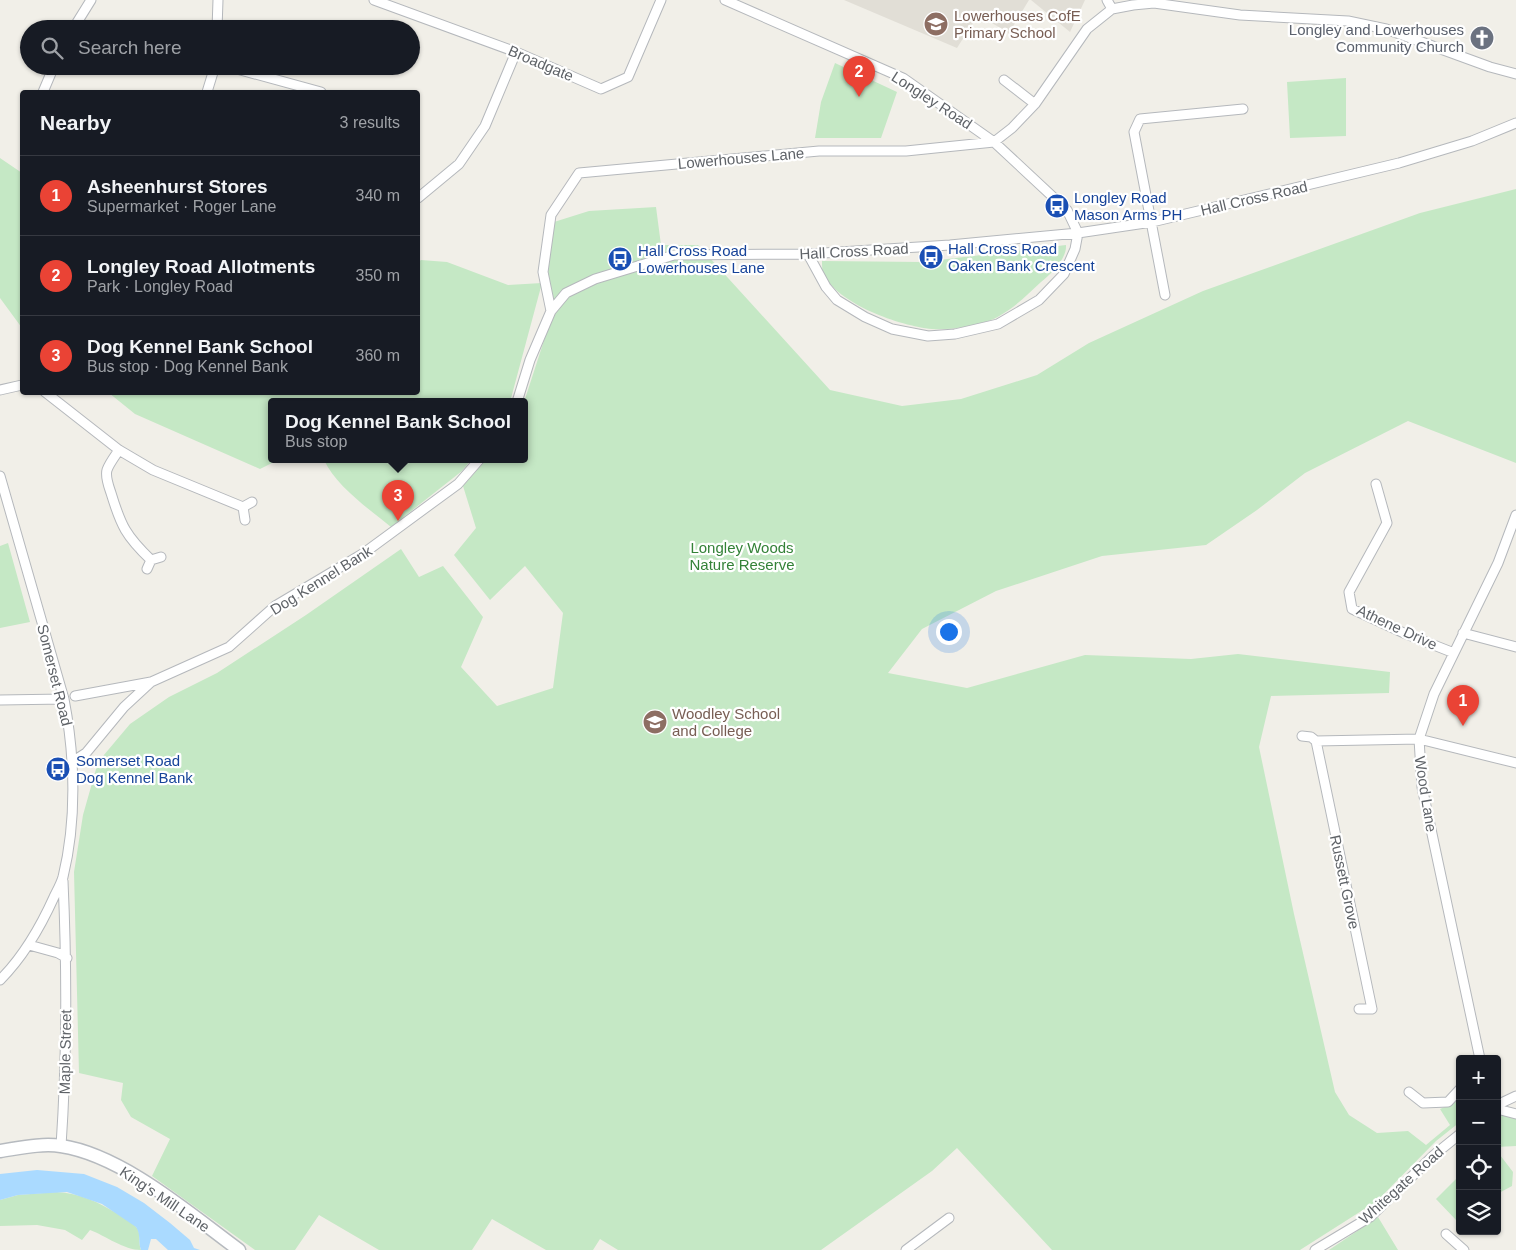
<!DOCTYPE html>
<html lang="en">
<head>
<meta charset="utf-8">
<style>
  body { margin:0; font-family:Helvetica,sans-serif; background:#20242c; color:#f1f3f6 }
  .controls { position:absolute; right:15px; bottom:15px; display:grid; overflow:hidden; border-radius:5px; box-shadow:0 1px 4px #0004 }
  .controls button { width:45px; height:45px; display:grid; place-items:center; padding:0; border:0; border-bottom:1px solid #363941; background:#171b24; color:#f1f3f6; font:25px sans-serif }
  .you { position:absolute; left:948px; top:631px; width:18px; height:18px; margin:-12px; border:4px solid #fff; border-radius:50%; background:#1a73e8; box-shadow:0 0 0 8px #1a73e833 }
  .badge { display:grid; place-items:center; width:32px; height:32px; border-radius:50%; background:#ea4335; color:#fff; font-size:16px; font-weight:700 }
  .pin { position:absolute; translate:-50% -41px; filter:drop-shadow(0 1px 2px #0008) }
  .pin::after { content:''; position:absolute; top:26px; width:18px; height:15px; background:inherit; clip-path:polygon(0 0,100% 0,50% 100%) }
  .popup { position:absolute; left:268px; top:398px; width:260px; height:65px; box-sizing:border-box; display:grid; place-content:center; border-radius:5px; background:#171b24; filter:drop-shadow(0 1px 4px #0005); font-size:16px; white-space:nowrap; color:#9ea1a6 }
  .popup b { font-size:19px; color:#f1f3f6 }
  .popup::after { content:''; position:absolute; left:50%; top:100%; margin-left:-10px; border:10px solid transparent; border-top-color:#171b24 }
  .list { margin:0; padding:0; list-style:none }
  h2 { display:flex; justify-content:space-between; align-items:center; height:65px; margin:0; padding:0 20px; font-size:21px }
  h2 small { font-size:16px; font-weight:400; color:#9ea1a6 }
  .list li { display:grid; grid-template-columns:32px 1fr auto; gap:15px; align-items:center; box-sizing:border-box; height:80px; padding:0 20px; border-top:1px solid #363941 }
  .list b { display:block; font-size:19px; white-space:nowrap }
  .list p { margin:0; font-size:16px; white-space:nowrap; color:#9ea1a6 }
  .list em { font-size:16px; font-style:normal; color:#9ea1a6 }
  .icon { flex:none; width:28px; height:28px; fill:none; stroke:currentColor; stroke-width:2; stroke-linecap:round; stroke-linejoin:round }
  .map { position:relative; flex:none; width:1516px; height:1250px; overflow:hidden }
  .search { position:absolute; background:#171b24; box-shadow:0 1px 4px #0004; left:20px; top:20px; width:400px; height:55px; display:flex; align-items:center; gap:12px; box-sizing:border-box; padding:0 18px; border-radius:28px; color:#9ea1a6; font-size:19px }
  .panel { position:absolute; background:#171b24; box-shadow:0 1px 4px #0004; left:20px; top:90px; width:400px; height:305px; border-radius:5px }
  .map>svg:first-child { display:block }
</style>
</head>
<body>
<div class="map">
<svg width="1516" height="1250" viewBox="0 0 1516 1250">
  <rect width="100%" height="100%" fill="#f1efe8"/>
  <path fill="#e1ded6" d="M 844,0 L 1029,0 L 1009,33 L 978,15 L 957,48 Z
    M 1031,0 L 1085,0 L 1070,32 Z"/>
  <path fill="#c5e8c5" d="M 835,63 L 897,92 L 881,138 L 815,138 L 821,102 Z
    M 1346,78 L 1346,136 L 1290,138 L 1287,82 Z
    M 0,158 L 22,173 L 22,328 L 0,298 Z
    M 1516,189 L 1516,463 L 1408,421 L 1305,473 L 1257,510 L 1206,545 L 1102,556 L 996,591 L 922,629 L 888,673 L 967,688 L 1085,655 L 1191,659 L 1238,654 L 1390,672 L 1389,693 L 1271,696 L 1259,747 L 1294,914 L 1335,1092 L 1349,1115 L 1377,1133 L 1408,1131 L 1426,1145 L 1450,1125 L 1440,1109 L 1460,1100 L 1460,1122 L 1436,1141 L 1377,1201 L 1300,1250 L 1052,1250 L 957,1148 L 932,1171 L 821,1250 L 618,1250 L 600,1239 L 593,1250 L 546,1250 L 492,1219 L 472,1250 L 379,1250 L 319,1215 L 295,1250 L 255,1250 L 152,1176 L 170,1139 L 131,1117 L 121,1100 L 123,1083 L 79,1073 L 74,872 L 83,815 L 98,762 L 130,724 L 169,697 L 217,673 L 306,615 L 401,549 L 419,577 L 443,566 L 483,617 L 461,667 L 497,706 L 553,688 L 563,613 L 525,566 L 490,600 L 454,555 L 476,528 L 463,486 L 486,460 L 524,460 L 524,402 L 550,322 L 556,311 L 545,274 L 554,222 L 589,211 L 656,207 L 661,245 L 698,245 L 830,390 L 902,406 L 961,399 L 1037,375 L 1089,343 L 1203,291 L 1420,213 Z
    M 1066,245 C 1067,259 1051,274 1041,282 C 1024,298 1008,314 986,322 C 970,327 949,330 932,329 C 900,326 837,304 823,273 C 822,269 822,265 822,261 L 922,262 Z
    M 421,260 L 447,262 L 508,285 L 542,283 L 510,402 L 272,402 L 272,460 L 278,460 L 260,469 L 135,414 L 109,393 L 418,392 L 418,262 Z
    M 324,460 L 471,460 L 462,471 L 391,527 C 369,509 336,486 324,460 Z
    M 8,543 L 30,622 L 0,628 L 0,546 Z
    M 1501,1113 L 1516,1118 L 1516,1146 L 1497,1147 L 1497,1114 Z
    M 1500,1155 L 1513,1172 L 1512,1186 L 1497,1194 L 1497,1157 Z
    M 1460,1175 L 1460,1219 L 1456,1220 L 1436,1199 Z
    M 56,1192 C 80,1193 98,1202 118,1214 C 124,1218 132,1222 137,1228 C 141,1233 138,1243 141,1250 C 124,1250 106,1236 90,1230 L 82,1240 L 65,1230 L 37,1225 L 0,1226 L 0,1200 L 18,1195 Z
    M 1378,1217 L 1398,1250 L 1329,1250 Z"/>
  <path fill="#aadaff" d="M 37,1170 L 84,1174 L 117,1187 L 144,1203 L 170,1223 L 190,1240 L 194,1248 L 200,1250 L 168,1250 L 156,1239 L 151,1239 L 148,1250 L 141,1250 C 138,1242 141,1234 136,1227 L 102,1204 L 67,1192 L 18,1195 L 0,1200 L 0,1174 Z"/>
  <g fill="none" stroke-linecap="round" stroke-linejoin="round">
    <defs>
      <path id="street" d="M 374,0 L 516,52 L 601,89 L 628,77 L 661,0
        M 725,0 L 903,78 L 994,142 L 1067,210 L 1078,233
        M 1107,0 L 1112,9
        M 73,29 L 91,0
        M 217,29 L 218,0
        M 226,66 L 321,92
        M 1004,80 L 1035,104
        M 43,92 L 54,66
        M 207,92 L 215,66
        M 418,198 L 459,164 L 485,126 L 516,52
        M 808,254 L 826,287 L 837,300 L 865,317 L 892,329 L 928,336 L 955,334 L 998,324 L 1039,300 L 1064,274 L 1075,249 L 1078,233
        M 1165,295 L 1134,132 L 1140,119 L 1243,109
        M 551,311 L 543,272 L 551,215 L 579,173 L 819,151 L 906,151 L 994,142 L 1012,128 L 1035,104 L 1087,29 L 1112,9 L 1133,5 L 1154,3 L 1240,15 L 1348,21 L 1386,29 L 1490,67 L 1516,74
        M 0,390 L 22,385
        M 45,392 L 119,450 L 153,470 L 243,507 L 245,520
        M 517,402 L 530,360 L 551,311 L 566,293 L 595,279 L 674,255 L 808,254 L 950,245 L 1078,233 L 1152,222 L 1399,163 L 1472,141 L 1516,123
        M 119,450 C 115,456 109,464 107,470 C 105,477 109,487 111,493 C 121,526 126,536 151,560 L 147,569
        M 0,476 L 64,699 C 75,756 77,820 63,877 C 61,884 57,891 54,897 C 40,928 24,956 0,980
        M 1376,484 L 1387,523 L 1349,592 L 1352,609 L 1406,634 L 1454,653
        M 243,507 L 252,502
        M 151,560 L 161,557
        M 1463,633 L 1516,647
        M 75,696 L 151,682
        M 0,700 L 64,699
        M 1302,736 L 1311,737 L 1316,741 L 1419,739 L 1516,763
        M 1316,741 L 1372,1009 L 1359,1009
        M 72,762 L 86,753 L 124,707 L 151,682 L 229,647 L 275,606 L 364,553 L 458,484 L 479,460
        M 29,945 L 58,953 L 67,958
        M 1480,1059 L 1422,787 L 1419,739 L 1434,694 L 1498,563 L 1516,515
        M 1409,1092 L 1423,1103 L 1448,1102 L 1460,1089
        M 1497,1105 L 1516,1096
        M 1497,1109 L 1516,1114
        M 61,1146 C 67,1058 67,970 63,881
        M 1446,1234 L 1464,1250
        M 906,1250 L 949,1218
        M 1315,1250 L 1370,1217 L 1434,1155 L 1460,1134"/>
      <path id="secondary" d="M 0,1151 C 20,1148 42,1143 61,1146 C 122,1155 190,1214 239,1250"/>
    </defs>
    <use href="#street" stroke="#b5b8bc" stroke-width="11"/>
    <use href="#secondary" stroke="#b6babf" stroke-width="15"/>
    <use href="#street" stroke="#fff" stroke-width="9"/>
    <use href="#secondary" stroke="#fff" stroke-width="12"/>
  </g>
  <defs>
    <symbol id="school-disc" viewBox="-11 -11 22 22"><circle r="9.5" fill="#8d6e63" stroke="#fff"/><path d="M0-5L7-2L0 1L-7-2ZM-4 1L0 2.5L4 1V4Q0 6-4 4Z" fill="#fff"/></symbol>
    <symbol id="church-disc" viewBox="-11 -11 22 22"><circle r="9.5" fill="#6b7280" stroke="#fff"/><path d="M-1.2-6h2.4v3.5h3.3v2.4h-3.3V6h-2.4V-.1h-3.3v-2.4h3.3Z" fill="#fff"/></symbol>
    <symbol id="bus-disc" viewBox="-11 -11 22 22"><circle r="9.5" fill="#1a4fb4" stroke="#fff"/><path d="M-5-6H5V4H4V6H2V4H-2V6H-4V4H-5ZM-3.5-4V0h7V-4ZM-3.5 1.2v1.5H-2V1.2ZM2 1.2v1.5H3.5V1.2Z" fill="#fff"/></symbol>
  </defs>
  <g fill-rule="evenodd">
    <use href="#school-disc" x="922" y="10" width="28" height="28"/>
    <use href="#church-disc" x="1468" y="24" width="28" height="28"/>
    <use href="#bus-disc" x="1043" y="192" width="28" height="28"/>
    <use href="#bus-disc" x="917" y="243" width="28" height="28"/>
    <use href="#bus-disc" x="606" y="245" width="28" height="28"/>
    <use href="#school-disc" x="641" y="708" width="28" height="28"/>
    <use href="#bus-disc" x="44" y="755" width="28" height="28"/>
  </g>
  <g text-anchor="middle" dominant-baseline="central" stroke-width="4.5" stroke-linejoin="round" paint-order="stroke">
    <g font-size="15" fill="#785e54" stroke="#fff" text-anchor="start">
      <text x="954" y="15">Lowerhouses CofE<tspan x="954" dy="17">Primary School</tspan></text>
      <text x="672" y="713">Woodley School<tspan x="672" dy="17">and College</tspan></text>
    </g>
    <g font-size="15" fill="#5b616d" stroke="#fff" text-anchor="end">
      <text x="1464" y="29">Longley and Lowerhouses<tspan x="1464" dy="17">Community Church</tspan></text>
    </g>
    <g font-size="15" fill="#5f6368" stroke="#fff">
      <text transform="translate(541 63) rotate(23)">Broadgate</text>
      <text transform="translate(932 100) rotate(33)">Longley Road</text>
      <text transform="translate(741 158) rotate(-5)">Lowerhouses Lane</text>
      <text transform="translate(1254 198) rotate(-13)">Hall Cross Road</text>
      <text transform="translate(854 251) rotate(-3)">Hall Cross Road</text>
      <text transform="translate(321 580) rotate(-32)">Dog Kennel Bank</text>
      <text transform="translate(1397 627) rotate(25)">Athene Drive</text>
      <text transform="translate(55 675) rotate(76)">Somerset Road</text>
      <text transform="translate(1426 794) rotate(81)">Wood Lane</text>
      <text transform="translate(1345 882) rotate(78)">Russett Grove</text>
      <text transform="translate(65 1052) rotate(-89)">Maple Street</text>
      <text transform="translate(1401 1185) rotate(-42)">Whitegate Road</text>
      <text transform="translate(165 1199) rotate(34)">King's Mill Lane</text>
    </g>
    <g font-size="15" fill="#164399" stroke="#fff" text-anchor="start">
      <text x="1074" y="197">Longley Road<tspan x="1074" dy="17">Mason Arms PH</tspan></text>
      <text x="948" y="248">Hall Cross Road<tspan x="948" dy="17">Oaken Bank Crescent</tspan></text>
      <text x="638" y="250">Hall Cross Road<tspan x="638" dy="17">Lowerhouses Lane</tspan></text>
      <text x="76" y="760">Somerset Road<tspan x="76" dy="17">Dog Kennel Bank</tspan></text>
    </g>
    <g font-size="15" fill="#348238" stroke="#fff">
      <text x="742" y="547">Longley Woods<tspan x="742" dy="17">Nature Reserve</tspan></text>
    </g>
  </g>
</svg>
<div class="controls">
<button>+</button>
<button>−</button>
<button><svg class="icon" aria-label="locate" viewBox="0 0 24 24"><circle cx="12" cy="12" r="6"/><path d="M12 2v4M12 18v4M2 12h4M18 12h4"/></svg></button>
<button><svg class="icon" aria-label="layers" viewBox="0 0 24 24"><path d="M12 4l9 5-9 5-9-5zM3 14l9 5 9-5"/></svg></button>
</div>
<div class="you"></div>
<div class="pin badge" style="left:1463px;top:726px">1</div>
<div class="pin badge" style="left:859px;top:97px">2</div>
<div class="pin badge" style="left:398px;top:521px">3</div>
<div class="popup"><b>Dog Kennel Bank School</b>Bus stop</div>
<div class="search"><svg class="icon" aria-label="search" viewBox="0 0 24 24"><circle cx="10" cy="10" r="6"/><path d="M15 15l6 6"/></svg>Search here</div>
<section class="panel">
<h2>Nearby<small>3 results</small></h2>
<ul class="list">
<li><span class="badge">1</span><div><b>Asheenhurst Stores</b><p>Supermarket · Roger Lane</p></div><em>340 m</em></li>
<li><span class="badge">2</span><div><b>Longley Road Allotments</b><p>Park · Longley Road</p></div><em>350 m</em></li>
<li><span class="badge">3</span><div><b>Dog Kennel Bank School</b><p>Bus stop · Dog Kennel Bank</p></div><em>360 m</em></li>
</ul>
</section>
</div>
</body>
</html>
